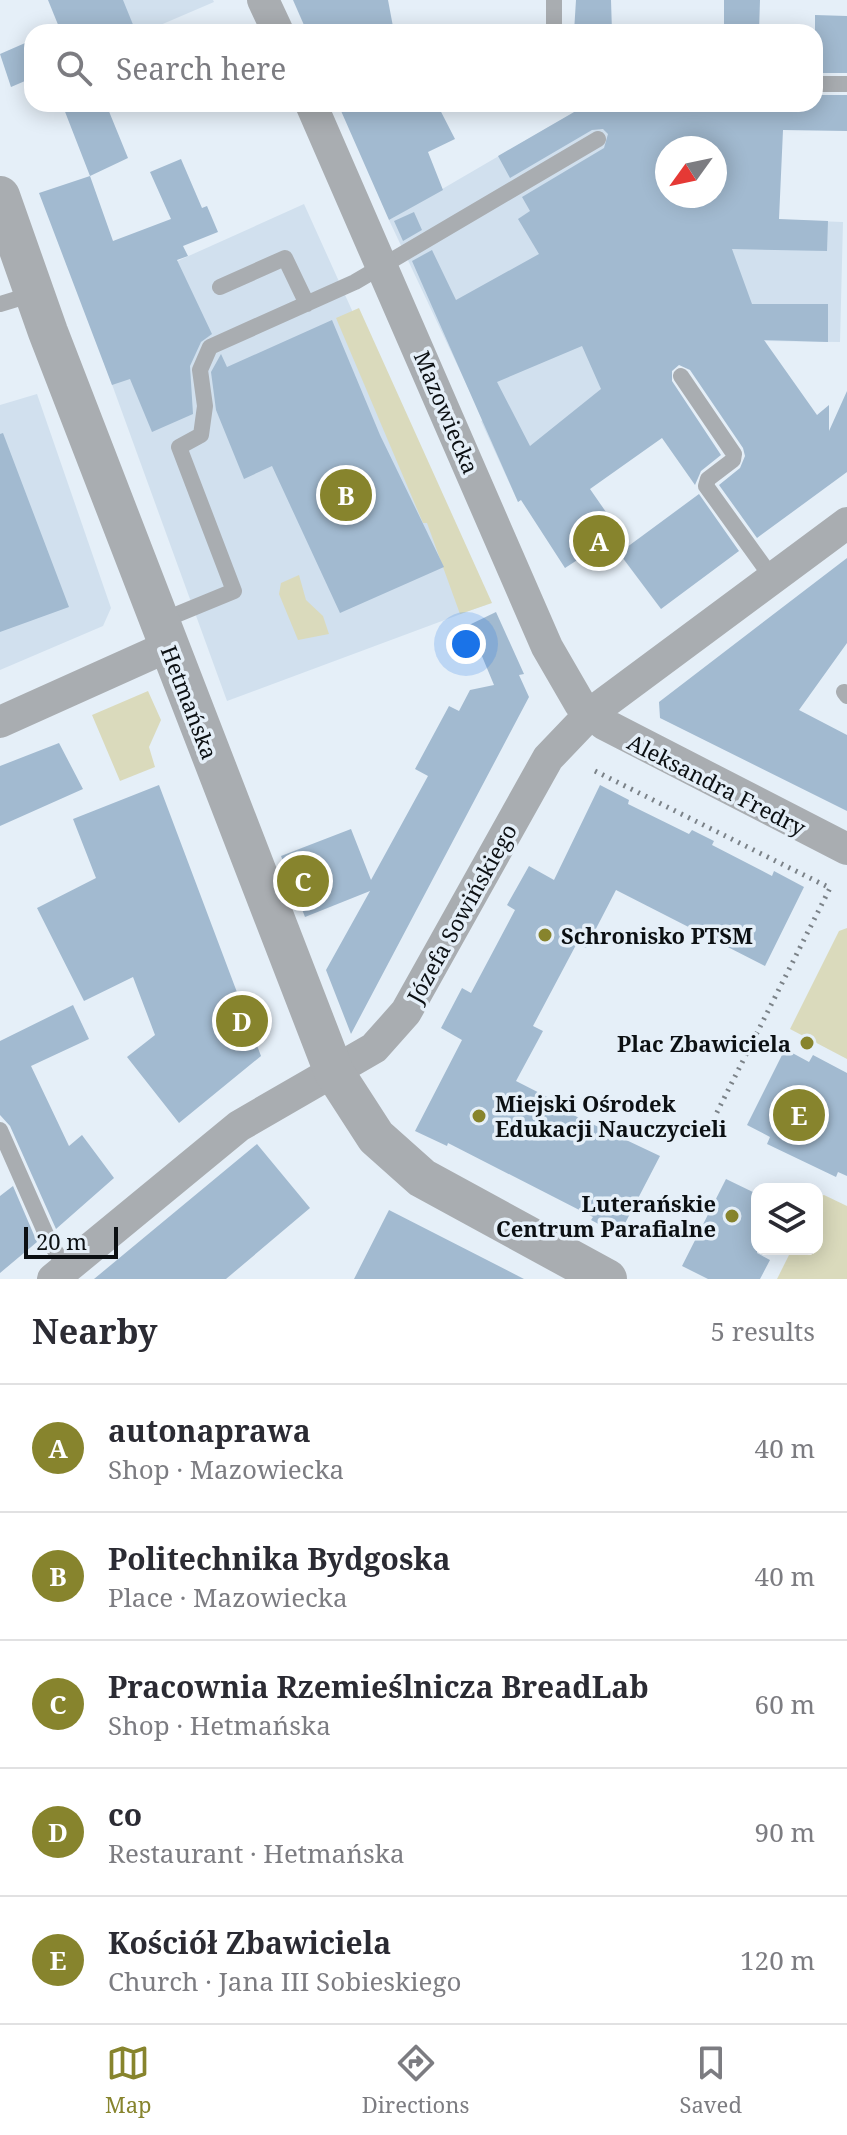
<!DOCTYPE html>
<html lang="en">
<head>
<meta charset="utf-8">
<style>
  body { margin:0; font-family:"Noto Serif",serif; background:#f7f7f7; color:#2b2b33 }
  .controls { position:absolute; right:24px; bottom:24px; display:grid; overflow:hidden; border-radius:16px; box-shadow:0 4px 20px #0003 }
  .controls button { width:72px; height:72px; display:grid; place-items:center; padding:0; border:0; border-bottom:2px solid #e1e1e2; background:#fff; color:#2b2b33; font:40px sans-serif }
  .compass { position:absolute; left:655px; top:136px; width:72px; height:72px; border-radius:50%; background:#fff; box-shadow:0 4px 20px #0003; rotate:237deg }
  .scale { position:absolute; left:24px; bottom:20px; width:94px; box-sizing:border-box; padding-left:8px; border:4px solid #0c1013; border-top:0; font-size:22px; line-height:28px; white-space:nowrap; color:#0c1013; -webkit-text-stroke:6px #e5eff8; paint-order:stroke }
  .you { position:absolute; left:466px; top:644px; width:28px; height:28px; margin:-20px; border:6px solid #fff; border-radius:50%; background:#1a73e8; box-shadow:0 0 0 12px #1a73e833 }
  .badge { display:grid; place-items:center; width:52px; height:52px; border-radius:50%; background:#87842d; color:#fff; font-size:26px; font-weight:700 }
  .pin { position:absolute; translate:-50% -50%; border:4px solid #fff; box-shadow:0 2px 8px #0006 }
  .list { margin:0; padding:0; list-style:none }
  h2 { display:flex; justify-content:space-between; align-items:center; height:104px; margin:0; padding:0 32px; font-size:34px }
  h2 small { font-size:26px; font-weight:400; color:#7c7c81 }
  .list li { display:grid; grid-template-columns:52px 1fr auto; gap:24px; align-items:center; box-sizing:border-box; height:128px; padding:0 32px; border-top:2px solid #e1e1e2 }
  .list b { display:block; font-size:30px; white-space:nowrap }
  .list p { margin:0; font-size:26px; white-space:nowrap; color:#7c7c81 }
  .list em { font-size:26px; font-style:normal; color:#7c7c81 }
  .icon { flex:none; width:44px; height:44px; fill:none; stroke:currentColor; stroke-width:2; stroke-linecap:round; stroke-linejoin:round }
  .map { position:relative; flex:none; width:847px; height:1279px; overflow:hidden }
  .search { position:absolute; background:#fff; box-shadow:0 4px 20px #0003; left:24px; right:24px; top:24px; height:88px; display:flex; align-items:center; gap:20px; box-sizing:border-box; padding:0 28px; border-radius:24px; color:#7c7c81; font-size:30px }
  .sheet { height:744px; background:#fff }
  nav { display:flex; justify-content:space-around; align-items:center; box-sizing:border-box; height:112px; border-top:2px solid #e1e1e2; background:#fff; font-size:22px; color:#7c7c81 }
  nav a { display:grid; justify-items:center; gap:4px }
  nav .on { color:#87842d }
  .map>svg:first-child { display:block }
</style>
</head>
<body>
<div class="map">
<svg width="847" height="1279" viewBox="0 0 847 1279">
  <rect width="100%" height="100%" fill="#e5eff8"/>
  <path fill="#d1e0ee" d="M 81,0 L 213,0 L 214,2 L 144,32 L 94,32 Z
    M 588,104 L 628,104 L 655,200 L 737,218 L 843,222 L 840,342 L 766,341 L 730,363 L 706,332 L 629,390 L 518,502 L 481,421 L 505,410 L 471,394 L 389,220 Z
    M 304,204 L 485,605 L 227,701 L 81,299 L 142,277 Z
    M 37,394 L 111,608 L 103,626 L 0,670 L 0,405 Z"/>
  <path fill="#dadabc" d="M 359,308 L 492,603 L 460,614 L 427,523 L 423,523 L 336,318 Z
    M 299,575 L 306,600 L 323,616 L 329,634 L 298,640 L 279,594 L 281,583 Z
    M 148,691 L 161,720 L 149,747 L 155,767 L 120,781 L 92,715 Z
    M 847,928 L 847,1059 L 790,1029 L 839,931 Z
    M 824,1195 L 847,1206 L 847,1279 L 777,1279 L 792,1249 L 817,1249 L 817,1197 Z"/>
  <path fill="#a2bad0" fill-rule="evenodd" d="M 48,0 L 123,0 L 136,32 L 61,32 Z
    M 293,0 L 388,0 L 394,32 L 307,32 Z
    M 576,0 L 611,0 L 612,32 L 574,32 Z
    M 724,0 L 760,0 L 759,32 L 724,32 Z
    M 815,15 L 847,16 L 847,73 L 815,73 Z
    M 32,40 L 32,78 L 11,87 L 0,54 Z
    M 815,95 L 847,95 L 847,131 L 783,130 L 779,219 L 828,221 L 827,251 L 732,249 L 752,304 L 828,304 L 828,342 L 764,340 L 817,415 L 829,405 L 829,431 L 847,391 L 847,472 L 757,538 L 719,485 L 740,468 L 745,456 L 743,448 L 690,370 L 679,365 L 672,371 L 672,381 L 721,455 L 701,471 L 695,485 L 662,438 L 590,489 L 624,538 L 590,561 L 585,555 L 565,568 L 521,500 L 518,502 L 412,261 L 432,250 L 456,300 L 539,254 L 518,219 L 530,211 L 522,197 L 604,148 L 608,134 L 603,129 L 592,130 L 510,178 L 498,156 L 588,104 L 815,104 ZM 667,148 L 715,148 L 715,196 L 667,196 ZM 582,346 L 601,389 L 530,446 L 497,382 Z
    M 62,104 L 106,104 L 128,158 L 90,176 Z
    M 338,104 L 437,104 L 455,139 L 428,152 L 443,190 L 389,220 Z
    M 181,159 L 202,208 L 207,206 L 218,232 L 183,246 L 188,256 L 177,260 L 212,334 L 201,342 L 190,366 L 193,414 L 152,432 L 130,379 L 112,385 L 39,193 L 90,176 L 113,241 L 171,219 L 150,172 Z
    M 414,212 L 422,230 L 403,241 L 394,221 Z
    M 332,320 L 380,435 L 444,567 L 340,613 L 272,466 L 244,479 L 216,410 L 211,372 L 221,354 L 227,367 Z
    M 3,433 L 69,607 L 0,632 L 0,434 Z
    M 699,494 L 739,551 L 661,609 L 619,553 Z
    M 847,558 L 847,643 L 799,710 L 847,735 L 847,811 L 660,718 L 659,702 Z
    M 496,612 L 524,674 L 519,675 L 529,697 L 351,1034 L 326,970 L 370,891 L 305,917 L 281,856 L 351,829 L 371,880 L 428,776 L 415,769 L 449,706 L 459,711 L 470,690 L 494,685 L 469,625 Z
    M 59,743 L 83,789 L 0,826 L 0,766 Z
    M 159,785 L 261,1056 L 179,1123 L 127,1057 L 155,1035 L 133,977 L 84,1001 L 37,908 L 96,878 L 73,819 Z
    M 600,785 L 629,800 L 628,804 L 689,834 L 692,830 L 714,841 L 712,845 L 772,876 L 774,871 L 804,887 L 765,966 L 616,890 L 586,948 L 577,943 L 533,1026 L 543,1031 L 516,1081 L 571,1109 L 569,1113 L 660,1156 L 619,1235 L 591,1220 L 593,1217 L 448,1143 L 447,1146 L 415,1131 L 462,1040 L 441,1028 L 462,988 L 471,993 L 515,910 L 507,905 L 529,866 L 554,880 Z
    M 73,1005 L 89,1039 L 31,1066 L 69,1146 L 82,1135 L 114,1178 L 56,1229 L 10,1126 L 0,1115 L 0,1041 Z
    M 785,1049 L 809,1062 L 813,1055 L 847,1073 L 847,1176 L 838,1172 L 836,1177 L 767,1144 L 770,1137 L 747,1125 Z
    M 257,1144 L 310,1208 L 226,1279 L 94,1279 Z
    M 726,1179 L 757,1194 L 757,1253 L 770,1260 L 760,1279 L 708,1279 L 682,1266 Z
    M 13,1186 L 37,1242 L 0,1273 L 0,1196 Z
    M 389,1210 L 524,1279 L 354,1279 Z"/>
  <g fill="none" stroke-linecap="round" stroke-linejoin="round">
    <path stroke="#7b8288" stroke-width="5" stroke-dasharray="2 6" stroke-linecap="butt" d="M 595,771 L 830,888 L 706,1134"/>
    <path stroke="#a9adb1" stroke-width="16" d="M 554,0 L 554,32
      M 815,84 L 847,84
      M 220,287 L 285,258 L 307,304
      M 0,304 L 33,294
      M 681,376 L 734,454 L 733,460 L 708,479 L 706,486 L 773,579
      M 161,621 L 234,591 L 179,447 L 201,435 L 205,406 L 200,370 L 210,347 L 355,282 L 598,139
      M 844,692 L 847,696
      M 0,1130 L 49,1241 L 66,1268"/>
    <path stroke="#a9adb1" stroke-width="32" d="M 263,0 L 278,32
      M 311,104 L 547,647 L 580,704 L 604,724 L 847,849
      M 0,722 L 169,646
      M 53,1279 L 239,1126 L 374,1048 L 406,1012 L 548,758 L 591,713 L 847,523"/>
    <path stroke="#a9adb1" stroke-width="40" d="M 0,196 L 48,332 L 334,1072 L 376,1137 L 422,1178 L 607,1279"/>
  </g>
  <g fill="#87842d" stroke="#e5eff8" stroke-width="3">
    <circle cx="545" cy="935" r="8"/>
    <circle cx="807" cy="1043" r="8"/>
    <circle cx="479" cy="1116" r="8"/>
    <circle cx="732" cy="1216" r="8"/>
  </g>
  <g text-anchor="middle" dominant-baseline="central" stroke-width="7" stroke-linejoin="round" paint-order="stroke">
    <g font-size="22" fill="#0c1013" stroke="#e5eff8">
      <text transform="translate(447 412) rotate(67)">Mazowiecka</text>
      <text transform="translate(190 702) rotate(69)">Hetmańska</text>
      <text transform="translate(717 784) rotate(27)">Aleksandra Fredry</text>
      <text transform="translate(461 913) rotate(-61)">Józefa Sowińskiego</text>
    </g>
    <g font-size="22" font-weight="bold" fill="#0c1013" stroke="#e5eff8" text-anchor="start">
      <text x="561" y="935">Schronisko PTSM</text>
      <text x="791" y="1043" text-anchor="end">Plac Zbawiciela</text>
      <text x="495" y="1103">Miejski Ośrodek<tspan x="495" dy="25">Edukacji Nauczycieli</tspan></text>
      <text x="716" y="1203" text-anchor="end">Luterańskie<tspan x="716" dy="25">Centrum Parafialne</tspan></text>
    </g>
  </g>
</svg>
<div class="controls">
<button><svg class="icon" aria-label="layers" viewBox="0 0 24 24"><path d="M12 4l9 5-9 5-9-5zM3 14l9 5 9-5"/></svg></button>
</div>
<svg class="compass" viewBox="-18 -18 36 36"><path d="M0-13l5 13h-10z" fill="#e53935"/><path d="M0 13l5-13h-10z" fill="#7c7c81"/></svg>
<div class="scale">20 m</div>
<div class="you"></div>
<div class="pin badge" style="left:599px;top:541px">A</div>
<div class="pin badge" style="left:346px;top:495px">B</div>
<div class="pin badge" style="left:303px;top:881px">C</div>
<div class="pin badge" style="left:242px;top:1021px">D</div>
<div class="pin badge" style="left:799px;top:1115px">E</div>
<div class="search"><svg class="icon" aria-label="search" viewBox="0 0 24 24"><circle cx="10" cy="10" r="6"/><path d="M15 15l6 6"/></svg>Search here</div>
</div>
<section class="sheet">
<h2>Nearby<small>5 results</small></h2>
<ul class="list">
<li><span class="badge">A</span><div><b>autonaprawa</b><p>Shop · Mazowiecka</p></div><em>40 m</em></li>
<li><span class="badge">B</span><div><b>Politechnika Bydgoska</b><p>Place · Mazowiecka</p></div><em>40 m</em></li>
<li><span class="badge">C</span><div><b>Pracownia Rzemieślnicza BreadLab</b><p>Shop · Hetmańska</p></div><em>60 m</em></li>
<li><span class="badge">D</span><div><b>co</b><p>Restaurant · Hetmańska</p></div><em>90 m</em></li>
<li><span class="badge">E</span><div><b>Kościół Zbawiciela</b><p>Church · Jana III Sobieskiego</p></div><em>120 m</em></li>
</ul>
</section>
<nav>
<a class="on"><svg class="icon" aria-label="map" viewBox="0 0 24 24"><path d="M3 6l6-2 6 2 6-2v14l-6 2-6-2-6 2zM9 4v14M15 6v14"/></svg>Map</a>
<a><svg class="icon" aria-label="directions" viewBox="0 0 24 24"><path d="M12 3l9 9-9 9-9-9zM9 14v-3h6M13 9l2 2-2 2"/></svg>Directions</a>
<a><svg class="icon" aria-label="saved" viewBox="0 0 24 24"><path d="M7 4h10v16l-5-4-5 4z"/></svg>Saved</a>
</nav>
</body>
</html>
